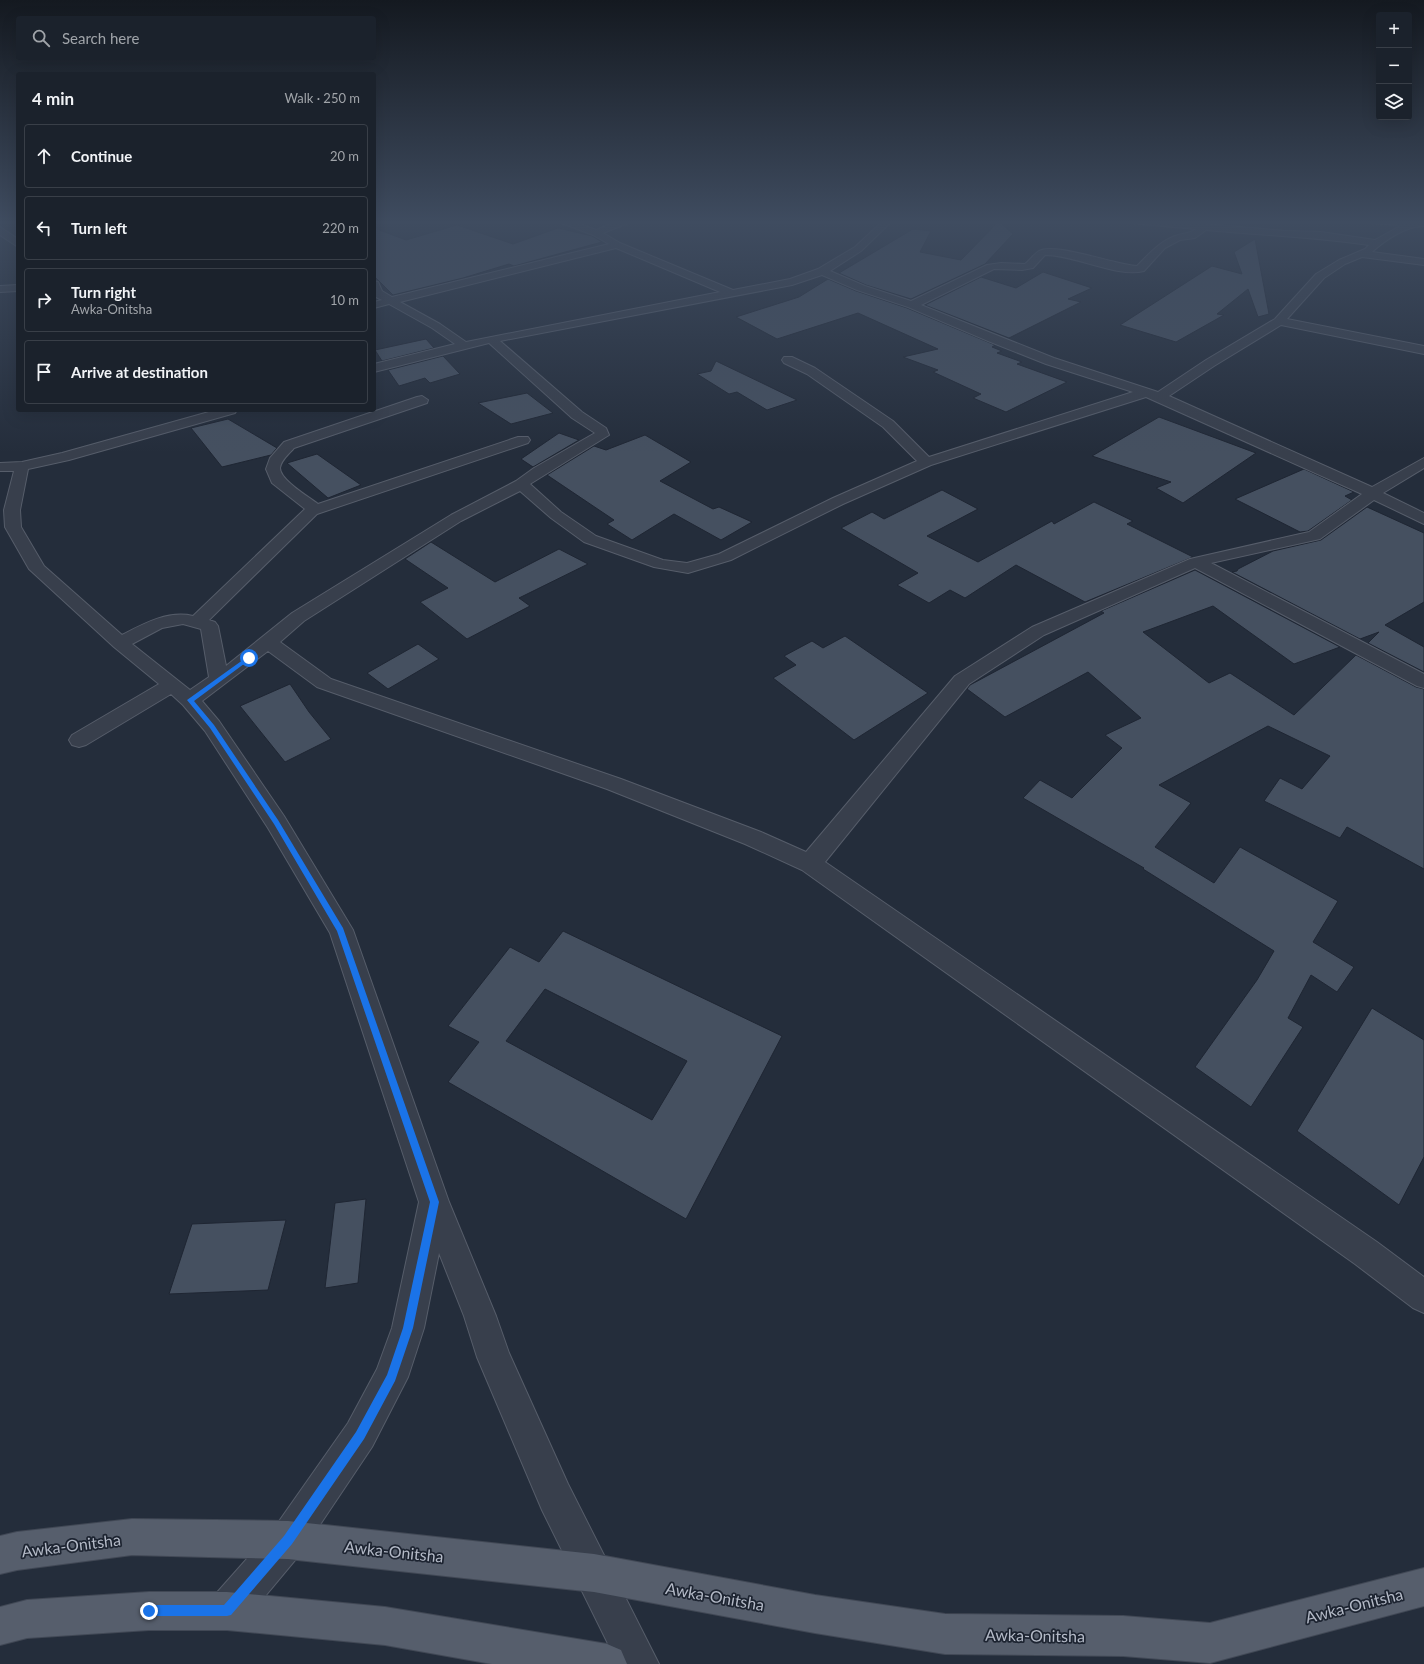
<!DOCTYPE html>
<html lang="en">
<head>
<meta charset="utf-8">
<style>
  body { margin:0; font-family:Lato,sans-serif; background:#282f38; color:#f1f3f6 }
  .controls { position:absolute; right:12px; top:12px; display:grid; overflow:hidden; border-radius:4px; box-shadow:0 4px 16px #0002 }
  .controls button { width:36px; height:36px; display:grid; place-items:center; padding:0; border:0; border-bottom:1px solid #393f48; background:#1b222c; color:#f1f3f6; font:20px sans-serif }
  .stop { position:absolute; width:12px; height:12px; margin:-9px; border:3px solid #1a73e8; border-radius:50%; background:#fff }
  .stop.end { background:#1a73e8; border-color:#fff; box-shadow:0 1px 4px #0008 }
  .list { margin:0; padding:0; list-style:none }
  h2 { display:flex; justify-content:space-between; align-items:center; height:52px; margin:0; padding:0 16px; font-size:17px }
  h2 small { font-size:13px; font-weight:400; color:#a0a4a9 }
  .list li { display:grid; grid-template-columns:26px 1fr auto; gap:12px; align-items:center; box-sizing:border-box; height:64px; margin:0 8px 8px; padding:0 8px; border:1px solid #393f48; border-radius:4px }
  .list b { display:block; font-size:15px; white-space:nowrap }
  .list p { margin:0; font-size:13px; white-space:nowrap; color:#a0a4a9 }
  .list em { font-size:13px; font-style:normal; color:#a0a4a9 }
  .icon { flex:none; width:22px; height:22px; fill:none; stroke:currentColor; stroke-width:2; stroke-linecap:round; stroke-linejoin:round }
  .map { position:relative; flex:none; width:1424px; height:1664px; overflow:hidden }
  .search { position:absolute; background:#1b222c; box-shadow:0 4px 16px #0002; left:16px; top:16px; width:360px; height:44px; display:flex; align-items:center; gap:10px; box-sizing:border-box; padding:0 14px; border-radius:4px; color:#a0a4a9; font-size:15px }
  .panel { position:absolute; background:#1b222c; box-shadow:0 4px 16px #0002; left:16px; top:72px; width:360px; height:340px; border-radius:4px }
  .map>svg:first-child { display:block }
</style>
</head>
<body>
<div class="map">
<svg width="1424" height="1664" viewBox="0 0 1424 1664">
  <rect width="100%" height="100%" fill="#242d3b"/>
  <path fill="#455060" stroke="#1f2633" fill-rule="evenodd" d="M 999,221 L 1013,234 L 985,264 L 911,299 L 866,285 L 839,273 L 913,229 L 931,231 L 920,252 L 961,260 Z
    M 457,225 L 513,244 L 558,228 L 592,236 L 602,242 L 514,266 L 509,264 L 463,278 L 393,295 L 374,276 L 374,228 L 406,240 Z
    M 1255,239 L 1269,314 L 1258,317 L 1248,289 L 1217,314 L 1224,315 L 1176,342 L 1120,325 L 1212,266 L 1242,274 L 1234,252 Z
    M 1043,272 L 1092,288 L 1068,299 L 1081,302 L 1009,338 L 925,305 L 981,277 L 1016,288 Z
    M 828,279 L 856,291 L 907,308 L 995,345 L 992,347 L 1002,351 L 997,353 L 1022,362 L 1017,364 L 1067,382 L 1006,412 L 973,398 L 981,394 L 933,372 L 938,370 L 903,357 L 938,349 L 858,313 L 777,339 L 736,317 L 799,297 Z
    M 426,339 L 434,348 L 382,361 L 375,350 Z
    M 443,356 L 460,374 L 430,383 L 425,378 L 399,386 L 388,370 Z
    M 716,361 L 762,383 L 797,400 L 767,410 L 737,392 L 729,394 L 697,374 L 711,371 Z
    M 527,393 L 553,413 L 511,424 L 478,403 Z
    M 1159,417 L 1256,453 L 1183,503 L 1156,488 L 1171,482 L 1092,456 Z
    M 228,419 L 277,448 L 271,455 L 222,467 L 191,428 Z
    M 559,433 L 579,440 L 533,467 L 521,459 Z
    M 645,435 L 691,462 L 660,481 L 713,509 L 719,507 L 752,522 L 721,540 L 674,514 L 632,540 L 607,524 L 614,520 L 547,475 L 594,446 L 606,450 Z
    M 317,454 L 361,485 L 328,498 L 287,463 Z
    M 1304,469 L 1354,492 L 1345,496 L 1352,500 L 1308,531 L 1300,532 L 1235,499 Z
    M 942,490 L 978,509 L 927,536 L 978,562 L 1052,521 L 1054,524 L 1094,502 L 1133,521 L 1127,524 L 1193,557 L 1085,602 L 1016,565 L 965,598 L 950,590 L 929,603 L 897,585 L 918,573 L 841,528 L 872,512 L 884,519 Z
    M 1367,507 L 1424,533 L 1424,602 L 1385,625 L 1424,647 L 1424,672 L 1368,643 L 1379,632 L 1360,639 L 1232,572 L 1237,571 L 1238,569 L 1273,551 L 1321,540 Z
    M 431,542 L 495,582 L 559,549 L 588,564 L 519,598 L 530,606 L 467,639 L 420,602 L 448,588 L 405,559 Z
    M 1195,570 L 1340,647 L 1294,664 L 1213,606 L 1143,632 L 1209,683 L 1230,673 L 1294,715 L 1356,655 L 1416,687 L 1424,689 L 1424,869 L 1347,827 L 1340,838 L 1264,801 L 1280,778 L 1302,789 L 1330,756 L 1268,726 L 1159,785 L 1191,803 L 1155,847 L 1214,883 L 1240,847 L 1338,901 L 1313,942 L 1354,967 L 1337,992 L 1311,975 L 1288,1018 L 1303,1027 L 1251,1107 L 1195,1067 L 1257,980 L 1274,951 L 1143,869 L 1144,868 L 1023,798 L 1040,780 L 1072,798 L 1122,748 L 1105,735 L 1141,718 L 1088,672 L 1005,717 L 967,689 L 970,685 L 1104,613 L 1101,611 Z
    M 845,636 L 928,693 L 854,740 L 773,678 L 796,665 L 784,656 L 812,641 L 823,648 Z
    M 418,644 L 439,659 L 388,689 L 367,673 Z
    M 290,684 L 309,712 L 331,739 L 285,762 L 240,706 Z
    M 563,931 L 782,1036 L 686,1219 L 448,1082 L 479,1042 L 448,1026 L 510,947 L 539,962 ZM 545,989 L 687,1061 L 652,1120 L 506,1041 Z
    M 1372,1008 L 1424,1040 L 1424,1157 L 1399,1205 L 1297,1131 Z
    M 366,1199 L 358,1283 L 325,1288 L 335,1203 Z
    M 286,1220 L 268,1290 L 169,1294 L 192,1224 Z"/>
  <g fill="none" stroke-linecap="round" stroke-linejoin="round">
    <defs>
      <path id="street" d="M 558,220 L 569,220 L 596,230 L 621,220 L 632,220 L 631,222 L 603,233 L 620,243 L 733,290 L 790,279 L 818,269 L 855,247 L 884,220 L 893,220 L 861,251 L 830,271 L 865,286 L 911,301 L 987,265 L 1001,263 L 1025,264 C 1030,260 1034,254 1039,251 C 1054,242 1116,265 1137,266 C 1149,254 1159,242 1175,236 C 1183,233 1189,234 1196,229 L 1131,223 L 1127,220 L 1157,220 L 1286,231 L 1321,232 L 1375,240 L 1402,225 L 1368,223 L 1364,220 L 1424,220 L 1424,226 C 1406,226 1385,240 1372,252 L 1424,259 L 1424,265 L 1362,257 L 1345,264 L 1324,278 L 1287,319 L 1424,346 L 1424,354 L 1281,325 L 1214,366 L 1169,396 L 1372,487 L 1424,458 L 1424,468 L 1383,493 L 1424,513 L 1424,524 L 1374,500 L 1320,539 L 1211,563 L 1424,674 L 1424,688 L 1417,686 L 1195,568 L 1044,635 L 969,684 L 825,862 L 1377,1242 L 1424,1277 L 1424,1313 L 1413,1308 L 1355,1264 L 802,870 L 745,844 L 607,789 L 317,687 L 268,651 L 202,701 L 219,721 L 284,816 L 353,930 L 449,1202 L 496,1316 L 509,1353 L 568,1484 L 659,1664 L 618,1664 L 542,1510 L 477,1357 L 464,1316 L 439,1253 L 424,1328 L 408,1377 L 372,1447 L 301,1553 L 241,1625 L 227,1630 L 213,1625 L 208,1611 L 213,1597 L 275,1527 L 348,1423 L 377,1369 L 392,1328 L 419,1202 L 330,933 L 268,828 L 205,731 L 183,705 L 171,694 L 86,745 L 79,747 L 72,745 L 69,740 L 72,735 L 159,684 L 114,647 L 29,569 L 5,527 L 4,510 L 14,471 L 0,471 L 0,463 L 22,462 L 62,453 L 216,410 L 237,410 L 235,413 L 69,460 L 28,469 L 20,510 L 21,527 L 44,566 L 122,635 C 143,624 168,610 193,616 L 305,509 L 272,483 L 266,469 L 270,458 L 284,442 L 417,397 L 422,396 L 428,400 L 427,403 L 294,448 C 289,454 281,460 280,468 C 280,480 309,497 318,504 L 518,437 L 528,437 L 530,440 L 528,443 L 317,514 L 209,620 L 215,622 L 218,626 L 226,666 L 292,613 L 451,515 L 516,481 L 534,468 L 595,433 L 572,418 L 489,343 L 374,372 L 374,364 L 455,344 L 432,328 L 389,304 L 374,308 L 374,302 L 382,300 L 374,296 L 374,281 L 378,282 L 382,291 L 392,297 L 609,244 L 593,235 L 559,222 ZM 1206,230 C 1261,235 1315,237 1369,245 L 1365,249 L 1339,260 L 1316,274 L 1275,319 L 1206,360 L 1158,392 L 1054,358 L 921,305 L 994,269 L 1022,270 L 1033,268 L 1045,255 C 1076,255 1117,278 1144,271 L 1165,248 L 1180,240 L 1195,238 ZM 616,248 L 720,292 L 466,342 L 440,324 L 400,302 ZM 822,275 L 857,290 L 908,307 L 988,341 L 1046,364 L 1133,392 L 929,457 L 893,421 L 815,368 L 792,357 L 784,357 L 782,360 L 784,363 L 807,374 L 883,427 L 917,461 L 833,498 L 719,554 L 687,563 L 663,560 L 596,536 L 561,512 L 530,484 L 609,435 L 606,428 L 582,412 L 500,341 L 792,285 ZM 1146,397 L 1362,494 L 1309,532 L 1190,559 L 1032,627 L 955,676 L 806,852 L 761,832 L 621,779 L 331,679 L 280,642 L 304,621 L 461,521 L 520,491 L 551,518 L 584,542 L 654,567 L 688,573 L 731,560 L 843,504 L 931,465 ZM 183,624 L 201,629 L 209,677 L 190,690 L 132,644 L 162,628 Z
        M 0,227 L 18,239 L 18,247 L 0,235 Z
        M 18,285 L 18,291 L 0,292 L 0,286 Z"/>
      <path id="primary" d="M 132,1519 L 288,1521 L 594,1554 L 815,1595 L 945,1614 L 1123,1616 L 1210,1623 L 1424,1568 L 1424,1606 L 1210,1663 L 1123,1656 L 945,1654 L 815,1633 L 594,1592 L 288,1559 L 132,1555 L 17,1570 L 0,1574 L 0,1536 L 17,1532 Z
        M 149,1592 L 227,1592 L 385,1607 L 607,1644 L 621,1650 L 627,1664 L 492,1664 L 385,1645 L 227,1630 L 149,1630 L 27,1638 L 0,1645 L 0,1607 L 27,1600 Z"/>
    </defs>
    <use href="#street" stroke="#565d6a" stroke-width="2"/>
    <use href="#primary" stroke="#414855" stroke-width="2"/>
    <use href="#street" fill="#383f4c" fill-rule="evenodd"/>
    <use href="#primary" fill="#565e6c" fill-rule="evenodd"/>
  </g>
  <linearGradient id="sky" x2="0" y2="1"><stop stop-color="#141920"/><stop offset="0.49" stop-color="#3f4c60"/><stop offset="1" stop-color="#3f4c60" stop-opacity="0"/></linearGradient>
  <rect width="1424" height="453" fill="url(#sky)"/>
  <path fill="#1a73e8" d="M 247,657 L 252,658 L 194,701 L 214,725 L 278,820 L 343,928 L 439,1202 L 413,1328 L 395,1381 L 364,1439 L 292,1544 L 231,1615 L 227,1616 L 149,1616 L 145,1615 L 144,1611 L 145,1607 L 149,1605 L 224,1605 L 284,1536 L 356,1432 L 387,1375 L 403,1328 L 430,1202 L 337,931 L 274,824 L 210,728 L 187,700 Z"/>
  <g text-anchor="middle" dominant-baseline="central" stroke-width="3.5" stroke-linejoin="round" paint-order="stroke">
    <g font-size="16" fill="#b4bac7" stroke="#1d2431">
      <text transform="translate(71 1545) rotate(-7)">Awka-Onitsha</text>
      <text transform="translate(394 1551) rotate(6)">Awka-Onitsha</text>
      <text transform="translate(715 1596) rotate(10)">Awka-Onitsha</text>
      <text transform="translate(1354 1605) rotate(-14)">Awka-Onitsha</text>
      <text transform="translate(1035 1635) rotate(1)">Awka-Onitsha</text>
    </g>
  </g>
</svg>
<div class="controls">
<button>+</button>
<button>−</button>
<button><svg class="icon" aria-label="layers" viewBox="0 0 24 24"><path d="M12 4l9 5-9 5-9-5zM3 14l9 5 9-5"/></svg></button>
</div>
<div class="stop" style="left:249px;top:658px"></div>
<div class="stop end" style="left:149px;top:1611px"></div>
<div class="search"><svg class="icon" aria-label="search" viewBox="0 0 24 24"><circle cx="10" cy="10" r="6"/><path d="M15 15l6 6"/></svg>Search here</div>
<section class="panel">
<h2>4 min<small>Walk · 250 m</small></h2>
<ul class="list">
<li><svg class="icon" aria-label="ahead" viewBox="0 0 24 24"><path d="M12 20V5M6 11l6-6 6 6"/></svg><div><b>Continue</b></div><em>20 m</em></li>
<li><svg class="icon" aria-label="left" viewBox="0 0 24 24"><path d="M17 20v-9H6M10 6l-5 5 5 5"/></svg><div><b>Turn left</b></div><em>220 m</em></li>
<li><svg class="icon" aria-label="right" viewBox="0 0 24 24"><path d="M7 20v-9h11M14 6l5 5-5 5"/></svg><div><b>Turn right</b><p>Awka-Onitsha</p></div><em>10 m</em></li>
<li><svg class="icon" aria-label="arrive" viewBox="0 0 24 24"><path d="M6 21V4h12l-3 4 3 4H6"/></svg><div><b>Arrive at destination</b></div></li>
</ul>
</section>
</div>
</body>
</html>
